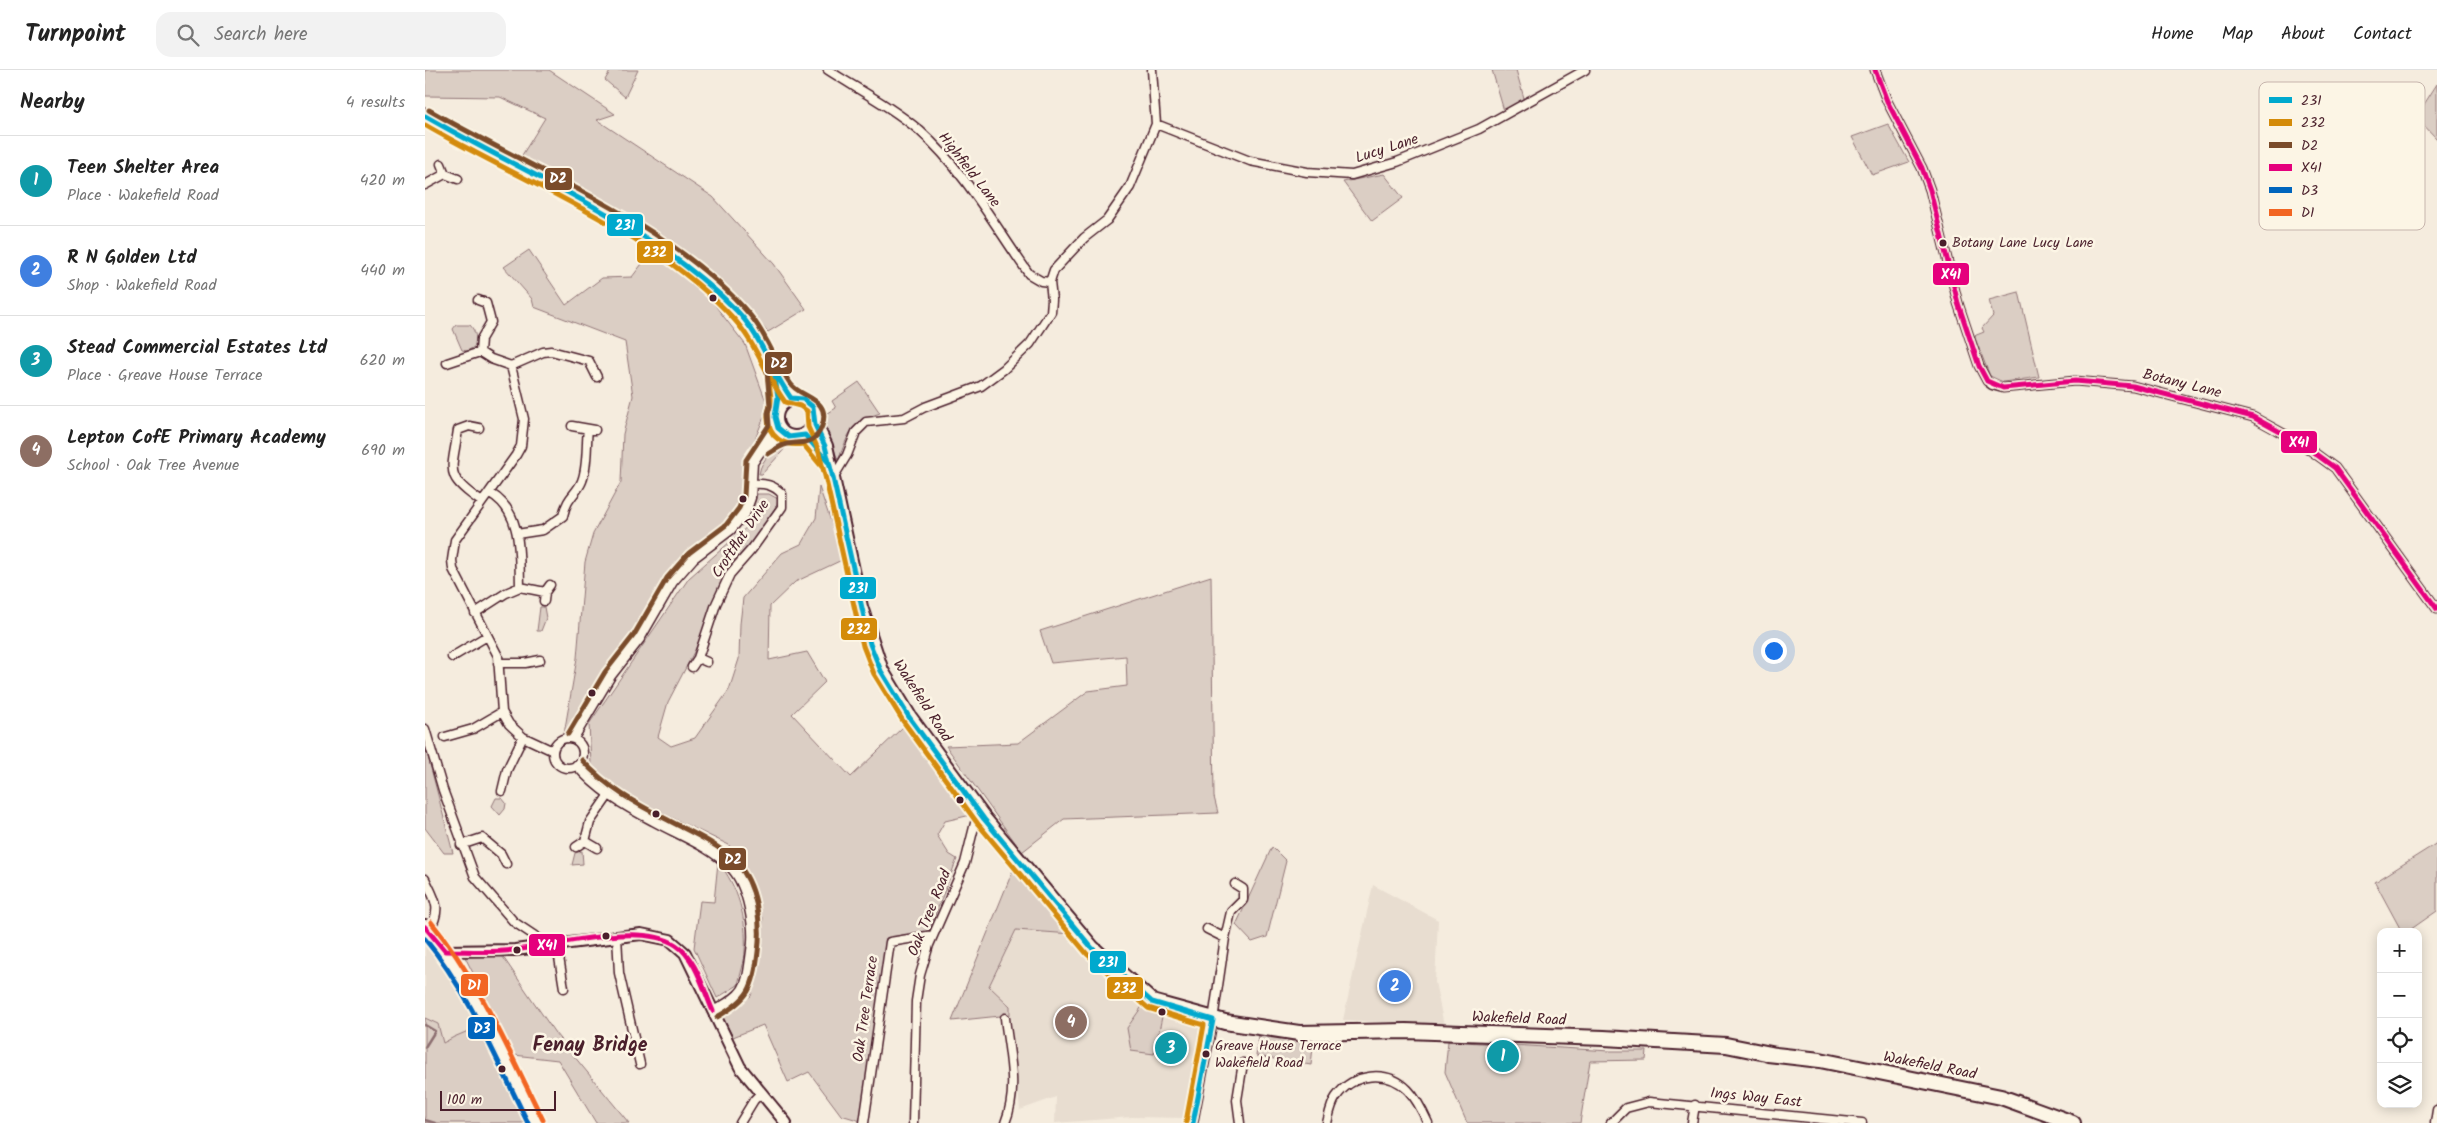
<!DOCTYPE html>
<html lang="en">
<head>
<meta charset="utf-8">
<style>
  body { margin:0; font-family:Kalam,sans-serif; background:#f2f2f2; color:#222 }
  .controls { position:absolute; right:15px; bottom:15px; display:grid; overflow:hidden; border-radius:10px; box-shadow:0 2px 12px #0003 }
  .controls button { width:45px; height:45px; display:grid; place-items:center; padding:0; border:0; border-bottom:1px solid #e0e0e0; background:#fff; color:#222; font:25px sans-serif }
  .scale { position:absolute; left:15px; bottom:12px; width:116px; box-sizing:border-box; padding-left:5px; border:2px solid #4a1f2b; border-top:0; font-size:14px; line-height:18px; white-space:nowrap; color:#4a1f2b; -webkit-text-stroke:4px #fcf5e5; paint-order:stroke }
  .you { position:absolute; left:1348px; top:580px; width:18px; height:18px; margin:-12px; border:4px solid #fff; border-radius:50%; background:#1a73e8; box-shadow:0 0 0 8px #1a73e833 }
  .badge { display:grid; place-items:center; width:32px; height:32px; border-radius:50%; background:#b45309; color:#fff; font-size:16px; font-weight:700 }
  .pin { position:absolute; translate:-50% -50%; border:2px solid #fff; box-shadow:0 1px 5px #0006 }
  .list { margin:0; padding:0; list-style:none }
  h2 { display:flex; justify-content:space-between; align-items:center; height:65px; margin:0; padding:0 20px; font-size:21px }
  h2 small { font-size:16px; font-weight:400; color:#767676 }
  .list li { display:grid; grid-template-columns:32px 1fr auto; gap:15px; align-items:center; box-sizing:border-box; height:90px; padding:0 20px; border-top:1px solid #e0e0e0 }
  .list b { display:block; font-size:19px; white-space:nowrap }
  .list p { margin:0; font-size:16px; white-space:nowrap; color:#767676 }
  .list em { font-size:16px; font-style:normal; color:#767676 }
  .icon { flex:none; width:28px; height:28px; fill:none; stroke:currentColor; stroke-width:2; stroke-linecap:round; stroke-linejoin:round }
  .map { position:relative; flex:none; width:2012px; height:1053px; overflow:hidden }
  header { display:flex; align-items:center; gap:30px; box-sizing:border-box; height:70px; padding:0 25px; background:#fff; border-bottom:1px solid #e0e0e0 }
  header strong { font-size:24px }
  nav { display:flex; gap:28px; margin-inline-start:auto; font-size:18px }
  .search { width:350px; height:45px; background:#f2f2f2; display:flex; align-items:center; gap:12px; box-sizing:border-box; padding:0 18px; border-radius:15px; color:#767676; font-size:19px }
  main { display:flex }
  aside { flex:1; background:#fff }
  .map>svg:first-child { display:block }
</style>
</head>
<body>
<header>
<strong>Turnpoint</strong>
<div class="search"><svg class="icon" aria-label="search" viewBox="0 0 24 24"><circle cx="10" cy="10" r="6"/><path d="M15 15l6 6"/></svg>Search here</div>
<nav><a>Home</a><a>Map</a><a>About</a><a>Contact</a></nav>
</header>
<main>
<aside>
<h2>Nearby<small>4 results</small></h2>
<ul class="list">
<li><span class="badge" style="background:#0f9aa8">1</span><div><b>Teen Shelter Area</b><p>Place · Wakefield Road</p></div><em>420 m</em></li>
<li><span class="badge" style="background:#3f7fe0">2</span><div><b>R N Golden Ltd</b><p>Shop · Wakefield Road</p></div><em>440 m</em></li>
<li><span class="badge" style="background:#0f9aa8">3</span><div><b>Stead Commercial Estates Ltd</b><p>Place · Greave House Terrace</p></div><em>620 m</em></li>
<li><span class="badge" style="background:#8d6e63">4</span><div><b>Lepton CofE Primary Academy</b><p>School · Oak Tree Avenue</p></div><em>690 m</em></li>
</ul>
</aside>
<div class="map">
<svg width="2012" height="1053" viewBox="0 0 2012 1053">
  <rect width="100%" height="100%" fill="#f5ecde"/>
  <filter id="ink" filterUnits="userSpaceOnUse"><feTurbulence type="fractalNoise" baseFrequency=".02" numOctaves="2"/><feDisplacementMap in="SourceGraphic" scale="10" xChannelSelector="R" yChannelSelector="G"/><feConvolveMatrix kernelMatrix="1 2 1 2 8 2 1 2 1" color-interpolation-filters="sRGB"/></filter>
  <g filter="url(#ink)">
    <path fill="#e8ddd0" d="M 948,815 L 1013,850 L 1010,912 L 1019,955 L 918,950 Z
      M 591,860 L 647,864 L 718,935 L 702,958 L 729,984 L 737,947 L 774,955 L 780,961 L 762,1048 L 707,1047 L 630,1053 L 631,1027 L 595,1040 L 585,936 L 564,916 Z
      M 0,874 L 19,895 L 55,956 L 29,967 L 18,974 L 13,954 L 0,948 Z"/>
    <path fill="#dbcec4" stroke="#927678" d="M 0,0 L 124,0 L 190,44 L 172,50 L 288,127 L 349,194 L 381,239 L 343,262 L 303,219 L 248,176 L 94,90 L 120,48 L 75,27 L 0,26 Z
      M 186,0 L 213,0 L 200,27 L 180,10 Z
      M 1067,0 L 1091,0 L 1099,28 L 1079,41 Z
      M 2012,14 L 2012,69 L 1991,47 Z
      M 1463,54 L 1484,92 L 1447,105 L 1427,67 Z
      M 959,104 L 978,128 L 947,151 L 918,112 Z
      M 104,180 L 141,235 L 177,208 L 207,207 L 226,182 L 281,224 L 320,274 L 343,337 L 318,399 L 319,417 L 315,437 L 256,490 L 148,658 L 139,664 L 152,588 L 160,492 L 168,464 L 196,412 L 198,364 L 208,326 L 200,272 L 109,237 L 107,229 L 79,197 Z
      M 1594,222 L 1614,307 L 1578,312 L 1565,306 L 1549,266 L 1559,262 L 1557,258 L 1568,246 L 1564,230 Z
      M 31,255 L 45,255 C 51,262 52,268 49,277 L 42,281 L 37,280 L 28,259 Z
      M 434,312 L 455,343 C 424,353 425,362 413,390 L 397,347 L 411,338 L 407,331 Z
      M 364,374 L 337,404 L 334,404 C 337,387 349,379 364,374 Z
      M 394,417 L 419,489 L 370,512 L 345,536 L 344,590 L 382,582 L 400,612 L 367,644 L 426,707 L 479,656 L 546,745 L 520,751 L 512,765 L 524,784 L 532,789 L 504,861 L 461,868 L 436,1051 L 416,1045 L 384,1002 L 363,1012 L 338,955 L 308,967 L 296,945 L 326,926 L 335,895 L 338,848 L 332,828 L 304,775 L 184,717 L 166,694 L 164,654 L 264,508 L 323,456 L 332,424 L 344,424 L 353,429 L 352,435 L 326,472 L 303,498 L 270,580 L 243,632 L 233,667 L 246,676 L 270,668 L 304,620 L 314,589 L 315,554 L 318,528 L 357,483 L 376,474 L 391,448 Z
      M 786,506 L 789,727 L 793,743 L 639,749 L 597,782 L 521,676 L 593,673 L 663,621 L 702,616 L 701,586 L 626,593 L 615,561 Z
      M 115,537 L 119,537 L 121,548 L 116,561 L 112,561 Z
      M 0,675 L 28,783 L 19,783 L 0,758 Z
      M 71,728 L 77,728 L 81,733 L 80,739 L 75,745 L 67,736 Z
      M 2012,773 L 2012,841 L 1982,862 L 1977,862 L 1950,812 Z
      M 847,777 L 861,791 L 842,867 L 827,872 L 811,855 Z
      M 157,781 L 158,794 L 147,795 L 150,783 Z
      M 293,792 C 313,816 322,849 320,880 C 320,892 315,904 313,915 L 292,928 L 269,878 L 275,831 L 289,832 Z
      M 590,795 L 647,864 L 591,860 L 564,916 L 585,936 L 585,945 L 527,951 Z
      M 40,887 L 78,887 L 130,963 L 204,1053 L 171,1053 L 133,990 L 89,985 Z
      M 718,935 L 737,947 L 729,984 L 706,981 L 702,958 Z
      M 0,948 L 13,954 L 18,973 L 29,967 L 55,956 L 100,1053 L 0,1053 Z
      M 834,965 L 889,968 L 886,995 L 831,986 Z
      M 1023,971 L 1185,981 L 1222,981 L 1221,990 L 1165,991 L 1155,1053 L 1042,1053 L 1020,1002 Z"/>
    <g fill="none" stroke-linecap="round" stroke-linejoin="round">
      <path stroke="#8c6e70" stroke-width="2.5" d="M 0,955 L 10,961 L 0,977
        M 0,1050 L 10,1053"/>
      <defs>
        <path id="street" d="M 403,0 C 434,20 467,37 495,61 C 539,100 570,156 604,204 L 616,211 L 625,212
          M 1450,0 L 1462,31 L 1497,98 L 1505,120 L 1533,233 L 1554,296 L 1562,311 L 1567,315 L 1578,318 L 1650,311 L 1708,316 L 1828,347 L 1877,374 L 1910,398 L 2012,539
          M 731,54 L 825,91 L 882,102 L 927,105 L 972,92 L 1054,59 L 1160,0
          M 16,94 L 20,104 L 33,109
          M 0,115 L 20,104
          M 53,230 L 61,233 L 66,252 L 56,269 L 55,282 L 66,289 L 86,296 L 99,349 L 96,376 L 91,385 L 30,470 L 27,490 L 28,499 L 73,586 L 77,642 L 84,654 L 98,667 L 128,681
          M 22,293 L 55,282
          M 86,296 L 118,282 L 126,281 L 164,291 L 172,307
          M 147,356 L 170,360
          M 54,358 L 44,356 L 33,360 C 27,402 18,405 57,432
          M 339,377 L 361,366
          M 408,408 L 422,385 L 431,362 L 441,352 L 479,348 L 500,337 L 556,316 L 579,299 L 605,274 L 626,242 L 627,230 L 625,212 L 629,200 L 659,168 L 682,150 L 705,117 L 731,54 L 727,0
          M 92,464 L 118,460 L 138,446 C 142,426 152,424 157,411 C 163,396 161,375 163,359
          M 95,517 L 120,522
          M 119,531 L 120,522 L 125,515
          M 50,543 L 81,523 L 95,517 C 94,484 98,442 65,423
          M 27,587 L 62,566
          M 273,588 L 282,592
          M 73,593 L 100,593 L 115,590
          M 267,597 L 273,588 L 291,534 L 305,504 L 327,479 L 357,437 L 357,424 C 349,415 340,413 327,414
          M 0,659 L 18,720 L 50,807 L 89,852 L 125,876
          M 20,667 L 48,659 L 77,642
          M128 683a15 15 0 1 1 30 0a15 15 0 1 1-30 0Z
          M 149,668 L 186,606 L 215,569 L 248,512 L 269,488 L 306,460 L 321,442 L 326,428 L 328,393 L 352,357
          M 151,695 C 172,720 199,736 228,751 C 255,766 284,776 306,798 C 323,816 330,858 326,881 C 321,919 322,922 288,941
          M 77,721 L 82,700 L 98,667
          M 160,771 L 172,778
          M 36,775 L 57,768 L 76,784 L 81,794
          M 151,777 L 160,771 L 165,752 L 183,726
          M 0,809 C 11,831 17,839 4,861
          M 782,859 L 800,868
          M 192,866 L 194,903 L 215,994
          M 132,875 L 139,918
          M 580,948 C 584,984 594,1019 580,1053
          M 315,1053 L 329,1030 L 336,1023
          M 439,1053 L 465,872 L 508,865
          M 488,1053 L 491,931 L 495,905 L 504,875 L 540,793 L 553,741
          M 768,1053 L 788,950 L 800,868 L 806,842 L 818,830 L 818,819 L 810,814
          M 815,1053 L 812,1030 L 818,993
          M 902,1053 C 904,1045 906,1034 911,1027 C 928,1003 962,999 983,1020 C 992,1029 998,1042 1003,1053
          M 1186,1053 L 1201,1038 L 1224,1032 L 1437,1053
          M 1267,1053 L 1270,1035
          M 2010,1053 L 2012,1040"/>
        <path id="secondary" d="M 20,881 L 90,880 L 216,864 L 245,870 L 260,883 L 315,997 L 361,1053"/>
        <path id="highway" d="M 0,46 C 103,110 226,152 312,241 C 338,267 344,301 366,328
          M350 348a20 20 0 1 1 40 0a20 20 0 1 1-40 0Z
          M 390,355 L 400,376 L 435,537 L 456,601 L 484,647 L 559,749 L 667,878 L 727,932 L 800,952 L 874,963 L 981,961 L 1179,968 L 1301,975 L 1351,985
          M 380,365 L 403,392
          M 0,857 L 20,881 L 49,930 L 111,1053
          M 1343,984 L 1395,990 L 1576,1027 L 1648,1053"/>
      </defs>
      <use href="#street" stroke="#4a1f2b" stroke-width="11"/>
      <use href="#secondary" stroke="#4a1f2b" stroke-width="14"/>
      <use href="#highway" stroke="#4a1f2b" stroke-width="18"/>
      <use href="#street" stroke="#fcf5e5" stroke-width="8"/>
      <use href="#secondary" stroke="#fcf5e5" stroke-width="10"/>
      <use href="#highway" stroke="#fcf5e5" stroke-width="14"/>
      <defs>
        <path id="bus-1" d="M 0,46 C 105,107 226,153 312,241 C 336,266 346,300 366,328 L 378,329 L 388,337 L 390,355 L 400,376 L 408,408 L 445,574 L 456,601 L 484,647 L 559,749 L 667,878 L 727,932 L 788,950 L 768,1053
          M 349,301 L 353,327 L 350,347 L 353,358 L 364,367 L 380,365 L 403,392"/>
        <path id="bus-2" d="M 0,55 C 99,113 230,162 308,248 C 331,273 341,306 360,332 L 375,336 L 382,341 L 383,357 L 393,379 L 401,410 L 438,576 L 449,604 L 478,651 L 553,754 L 662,884 L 723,938 L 779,955 L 761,1052
          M 342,302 C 343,312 346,321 346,330 C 346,336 343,340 343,346 C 342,367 359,377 378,374 L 397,397"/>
        <path id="bus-3" d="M 4,40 C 107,100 247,153 325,245 C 342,265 350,291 365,313 C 374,328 407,327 397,356 C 389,378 375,370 359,375 C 353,377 348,381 343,384
          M 143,664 L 180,602 L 209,565 L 242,508 L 264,483 L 301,455 L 314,438 L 319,426 L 321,390 L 344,355 L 343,343 L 345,336 L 342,301
          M 157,690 C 181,717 211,734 243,750 C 266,762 292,773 311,792 C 332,814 337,853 333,882 C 329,918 324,929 292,947"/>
        <path id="bus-4" d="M 1450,0 L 1462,31 L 1497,98 L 1505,120 L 1533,233 L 1554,296 L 1562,311 L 1578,318 L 1650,311 L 1708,316 L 1828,347 L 1877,374 L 1910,398 L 2012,539
          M 0,857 L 20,881 C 43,881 66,883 89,880 C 131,876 215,851 251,875 C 271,888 279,921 288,941"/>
        <path id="bus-5" d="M 0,869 C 44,922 72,991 103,1053"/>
        <path id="bus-6" d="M 6,852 C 54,910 84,982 118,1050"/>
      </defs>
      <use href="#bus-1" stroke="#fcf5e5" stroke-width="9"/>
      <use href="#bus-2" stroke="#fcf5e5" stroke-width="9"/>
      <use href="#bus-3" stroke="#fcf5e5" stroke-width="9"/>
      <use href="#bus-4" stroke="#fcf5e5" stroke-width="9"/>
      <use href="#bus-5" stroke="#fcf5e5" stroke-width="9"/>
      <use href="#bus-6" stroke="#fcf5e5" stroke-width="9"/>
      <use href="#bus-1" stroke="#00a9ce" stroke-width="5"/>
      <use href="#bus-2" stroke="#d48b09" stroke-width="5"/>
      <use href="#bus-3" stroke="#7a4b2a" stroke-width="5"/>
      <use href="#bus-4" stroke="#e5007d" stroke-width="5"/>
      <use href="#bus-5" stroke="#0065bd" stroke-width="5"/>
      <use href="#bus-6" stroke="#f26522" stroke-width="5"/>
    </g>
  </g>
  <g fill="#4a1f2b" stroke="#fcf5e5" stroke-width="2">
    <circle cx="1518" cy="173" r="4.5"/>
    <circle cx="288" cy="228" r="4.5"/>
    <circle cx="318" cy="429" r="4.5"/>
    <circle cx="167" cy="623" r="4.5"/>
    <circle cx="535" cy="730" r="4.5"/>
    <circle cx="231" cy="744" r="4.5"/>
    <circle cx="181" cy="866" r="4.5"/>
    <circle cx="92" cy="880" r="4.5"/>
    <circle cx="737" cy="942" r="4.5"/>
    <circle cx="781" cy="984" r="4.5"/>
    <circle cx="77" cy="999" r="4.5"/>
  </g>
  <g text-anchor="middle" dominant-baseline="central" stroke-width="5" stroke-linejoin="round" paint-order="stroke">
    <g font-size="14" fill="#4a1f2b" stroke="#fcf5e5" text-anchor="start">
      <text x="1527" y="173">Botany Lane Lucy Lane</text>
      <text x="790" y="976">Greave House Terrace<tspan x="790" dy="17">Wakefield Road</tspan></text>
    </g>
    <g font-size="15" fill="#4a1f2b" stroke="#fcf5e5">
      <text transform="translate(962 79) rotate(-18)">Lucy Lane</text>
      <text transform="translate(544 100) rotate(52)">Highfield Lane</text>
      <text transform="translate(1757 314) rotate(14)">Botany Lane</text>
      <text transform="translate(316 469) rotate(-56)">Croftflat Drive</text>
      <text transform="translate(497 631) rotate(57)">Wakefield Road</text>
      <text transform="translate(505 843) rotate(-68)">Oak Tree Road</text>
      <text transform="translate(441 939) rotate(-82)">Oak Tree Terrace</text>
      <text transform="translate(1094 949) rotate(2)">Wakefield Road</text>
      <text transform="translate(1505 996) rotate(11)">Wakefield Road</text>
      <text transform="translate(1331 1028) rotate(6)">Ings Way East</text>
    </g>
    <g font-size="20" font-weight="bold" fill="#4a1f2b" stroke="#fcf5e5">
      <text x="165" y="976">Fenay Bridge</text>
    </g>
  </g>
  <rect x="1834" y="12" width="166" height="148" rx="8" fill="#fcf5e5" stroke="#c7b5ad" stroke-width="1"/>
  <rect x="1844" y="27" width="23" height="6" fill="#00a9ce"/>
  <rect x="1844" y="49" width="23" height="7" fill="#d48b09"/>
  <rect x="1844" y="72" width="23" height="6" fill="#7a4b2a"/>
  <rect x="1844" y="94" width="23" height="7" fill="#e5007d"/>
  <rect x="1844" y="117" width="23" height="6" fill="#0065bd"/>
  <rect x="1844" y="139" width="23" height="7" fill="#f26522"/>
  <g font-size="14" fill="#4a1f2b">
    <text x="1876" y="35">231</text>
    <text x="1876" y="57">232</text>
    <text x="1876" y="80">D2</text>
    <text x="1876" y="102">X41</text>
    <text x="1876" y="125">D3</text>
    <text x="1876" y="147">D1</text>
  </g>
  <g stroke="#fcf5e5" stroke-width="2">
    <rect x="119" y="97" width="29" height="24" rx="5" fill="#7a4b2a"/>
    <rect x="181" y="143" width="38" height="24" rx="5" fill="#00a9ce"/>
    <rect x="211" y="170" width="38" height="24" rx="5" fill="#d48b09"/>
    <rect x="1507" y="192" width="38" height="24" rx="5" fill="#e5007d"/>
    <rect x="339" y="281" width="29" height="24" rx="5" fill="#7a4b2a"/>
    <rect x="1855" y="360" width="38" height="24" rx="5" fill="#e5007d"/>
    <rect x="414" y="506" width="38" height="24" rx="5" fill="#00a9ce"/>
    <rect x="415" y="547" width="38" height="24" rx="5" fill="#d48b09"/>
    <rect x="293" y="777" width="29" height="24" rx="5" fill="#7a4b2a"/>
    <rect x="103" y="863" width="38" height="24" rx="5" fill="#e5007d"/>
    <rect x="664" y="880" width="38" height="24" rx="5" fill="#00a9ce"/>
    <rect x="35" y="903" width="29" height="24" rx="5" fill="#f26522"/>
    <rect x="681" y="906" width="38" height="24" rx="5" fill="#d48b09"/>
    <rect x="42" y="946" width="29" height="24" rx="5" fill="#0065bd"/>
  </g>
  <g font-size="14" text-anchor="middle" font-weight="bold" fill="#fff">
    <text x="133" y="113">D2</text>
    <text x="200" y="160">231</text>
    <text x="230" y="187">232</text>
    <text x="1526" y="209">X41</text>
    <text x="354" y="298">D2</text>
    <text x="1874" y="377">X41</text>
    <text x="433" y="523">231</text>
    <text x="434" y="564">232</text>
    <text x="308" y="794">D2</text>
    <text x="122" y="880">X41</text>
    <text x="683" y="897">231</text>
    <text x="49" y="920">D1</text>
    <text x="700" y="923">232</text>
    <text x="57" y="963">D3</text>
  </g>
</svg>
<div class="controls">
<button>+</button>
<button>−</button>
<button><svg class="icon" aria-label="locate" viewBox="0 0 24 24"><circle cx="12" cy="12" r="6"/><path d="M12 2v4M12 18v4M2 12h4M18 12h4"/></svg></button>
<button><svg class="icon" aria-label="layers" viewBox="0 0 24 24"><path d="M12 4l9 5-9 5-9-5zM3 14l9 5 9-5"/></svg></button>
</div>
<div class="scale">100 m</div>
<div class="you"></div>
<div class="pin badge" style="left:1078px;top:986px;background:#0f9aa8">1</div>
<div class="pin badge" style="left:970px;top:916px;background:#3f7fe0">2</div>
<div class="pin badge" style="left:746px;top:978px;background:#0f9aa8">3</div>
<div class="pin badge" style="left:646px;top:952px;background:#8d6e63">4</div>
</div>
</main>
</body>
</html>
